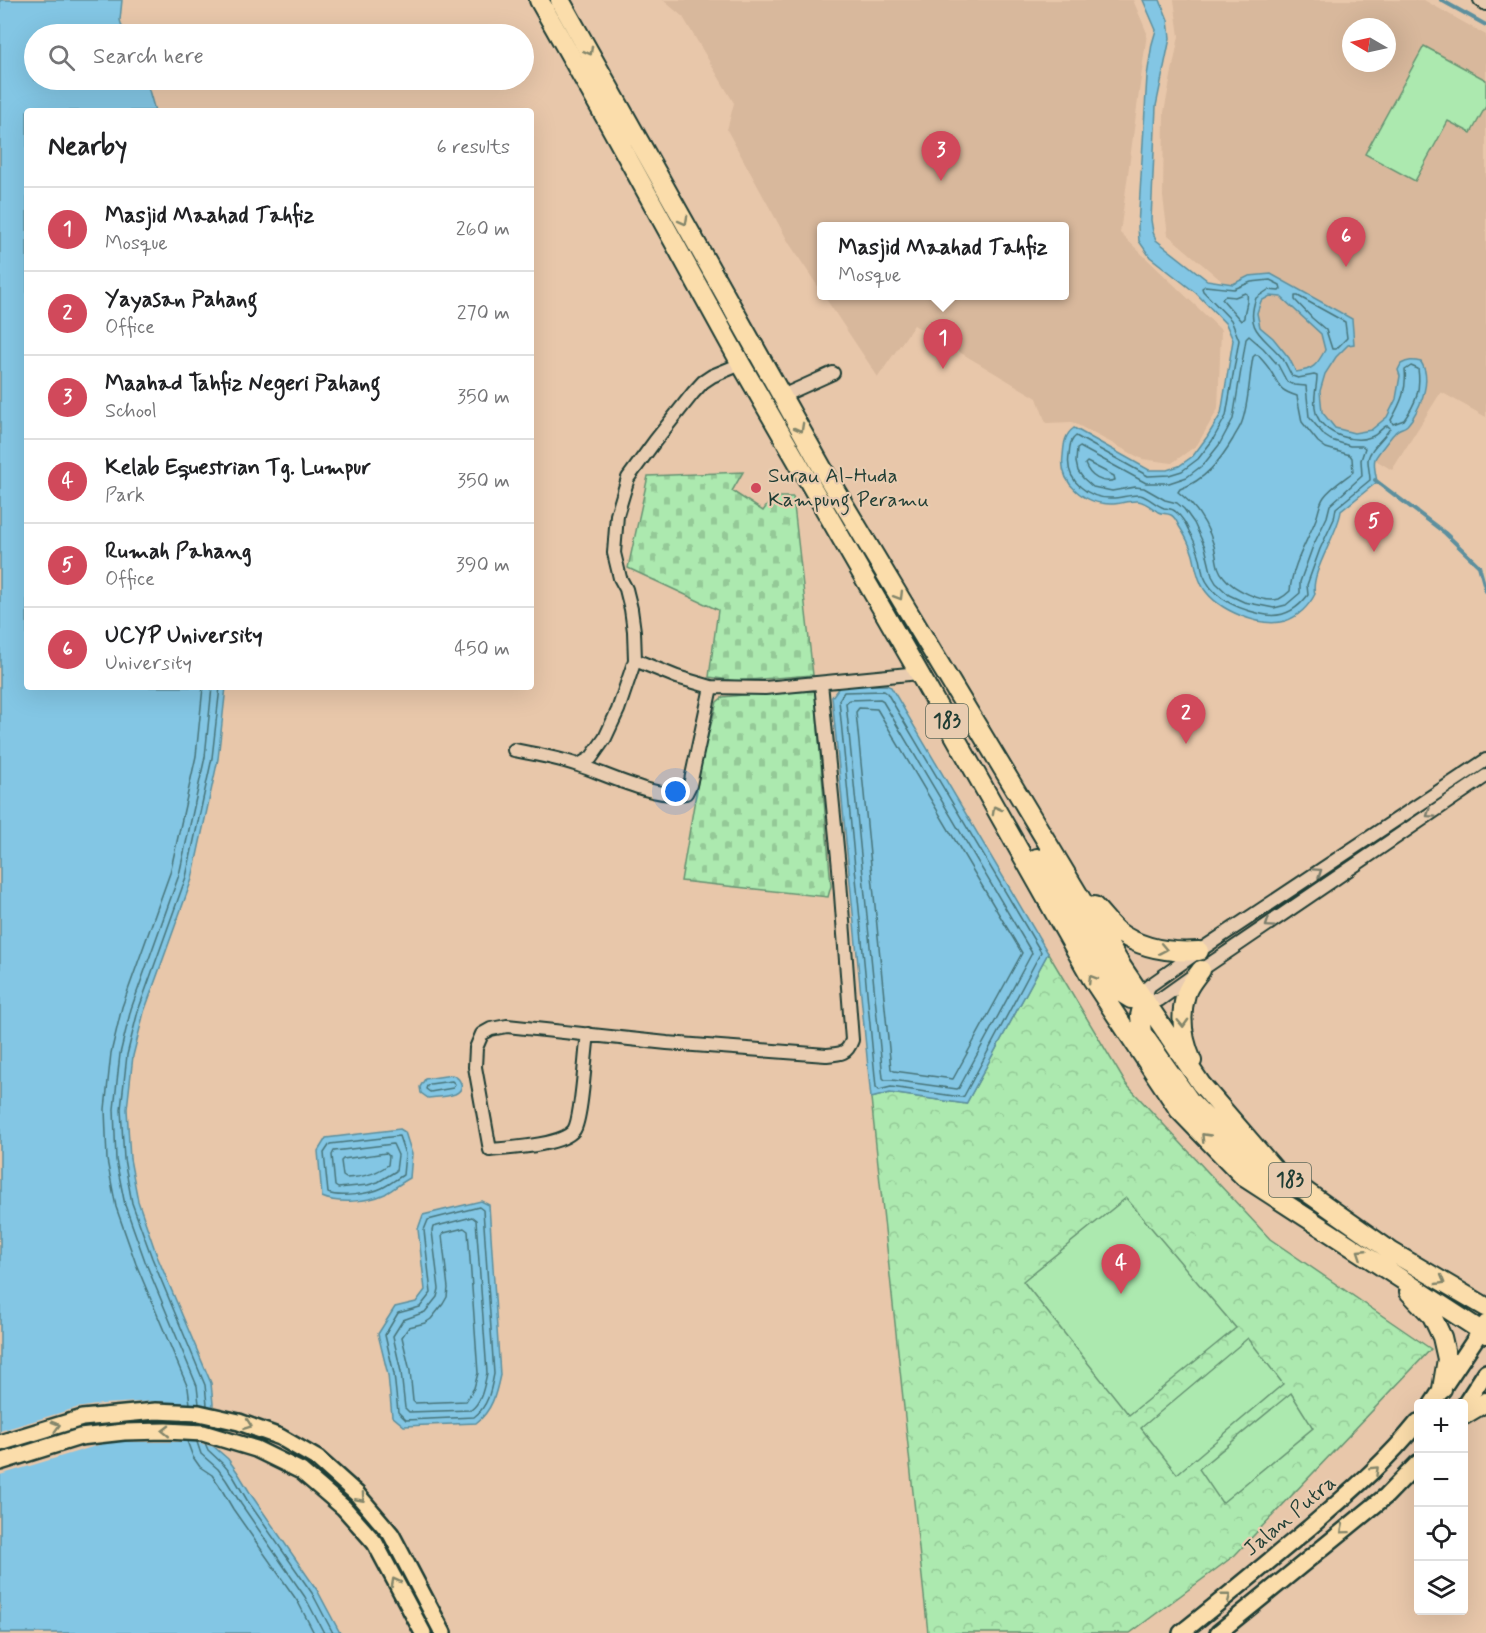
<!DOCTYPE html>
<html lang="en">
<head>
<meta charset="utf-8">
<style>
  body { margin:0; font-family:Mynerve,sans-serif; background:#f2f2f2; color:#202124 }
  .controls { position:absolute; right:18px; bottom:18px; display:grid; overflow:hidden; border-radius:6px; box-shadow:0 6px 24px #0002 }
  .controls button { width:54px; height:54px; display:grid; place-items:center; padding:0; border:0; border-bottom:2px solid #e0e0e0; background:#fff; color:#202124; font:30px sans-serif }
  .compass { position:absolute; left:1342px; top:18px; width:54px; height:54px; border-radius:50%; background:#fff; box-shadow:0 6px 24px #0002; rotate:279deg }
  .you { position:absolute; left:676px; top:792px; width:21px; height:21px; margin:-15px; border:4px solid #fff; border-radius:50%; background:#1a73e8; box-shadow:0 0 0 9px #1a73e833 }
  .badge { display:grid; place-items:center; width:39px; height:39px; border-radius:50%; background:#d1495b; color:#fff; font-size:20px; font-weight:700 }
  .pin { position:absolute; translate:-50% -50px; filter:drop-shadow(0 2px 3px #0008) }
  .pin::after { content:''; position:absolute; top:32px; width:21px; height:18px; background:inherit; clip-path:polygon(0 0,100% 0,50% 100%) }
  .popup { position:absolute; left:817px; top:222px; width:252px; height:78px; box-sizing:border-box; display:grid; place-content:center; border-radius:6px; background:#fff; filter:drop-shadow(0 2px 4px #0005); font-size:20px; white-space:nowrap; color:#757577 }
  .popup b { font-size:22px; color:#202124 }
  .popup::after { content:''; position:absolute; left:50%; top:100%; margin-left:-12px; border:12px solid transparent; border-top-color:#fff }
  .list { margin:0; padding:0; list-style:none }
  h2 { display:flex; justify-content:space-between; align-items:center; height:78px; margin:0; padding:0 24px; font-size:26px }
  h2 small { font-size:20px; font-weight:400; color:#757577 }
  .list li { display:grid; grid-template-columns:39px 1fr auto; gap:18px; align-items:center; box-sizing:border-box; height:84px; padding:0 24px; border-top:2px solid #e0e0e0 }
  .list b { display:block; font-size:22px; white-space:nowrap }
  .list p { margin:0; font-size:20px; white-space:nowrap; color:#757577 }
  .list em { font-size:20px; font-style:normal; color:#757577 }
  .icon { flex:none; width:33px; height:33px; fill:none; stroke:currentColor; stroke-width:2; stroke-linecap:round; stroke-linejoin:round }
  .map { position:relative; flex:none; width:1486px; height:1633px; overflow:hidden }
  .search { position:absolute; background:#fff; box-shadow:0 6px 24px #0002; left:24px; top:24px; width:510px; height:66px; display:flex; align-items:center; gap:15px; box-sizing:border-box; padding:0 21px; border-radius:33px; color:#757577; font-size:22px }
  .panel { position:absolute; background:#fff; box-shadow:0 6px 24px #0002; left:24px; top:108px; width:510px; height:582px; border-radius:6px }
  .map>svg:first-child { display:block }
</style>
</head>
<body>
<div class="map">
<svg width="1486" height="1633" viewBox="0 0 1486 1633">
  <defs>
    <pattern id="forest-crowns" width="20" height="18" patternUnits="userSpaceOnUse" patternTransform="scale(1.5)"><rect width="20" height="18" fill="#ace9af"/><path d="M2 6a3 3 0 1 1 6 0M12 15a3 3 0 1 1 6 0" fill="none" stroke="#94c997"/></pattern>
    <pattern id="cemetery-stones" width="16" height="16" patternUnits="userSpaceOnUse" patternTransform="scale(1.5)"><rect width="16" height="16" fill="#ace9af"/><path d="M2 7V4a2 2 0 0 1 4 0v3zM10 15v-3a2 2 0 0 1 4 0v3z" fill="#94c997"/></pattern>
  </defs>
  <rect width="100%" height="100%" fill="#e8c7aa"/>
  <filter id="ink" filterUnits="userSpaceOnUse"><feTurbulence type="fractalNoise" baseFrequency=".0167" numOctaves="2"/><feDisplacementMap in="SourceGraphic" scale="12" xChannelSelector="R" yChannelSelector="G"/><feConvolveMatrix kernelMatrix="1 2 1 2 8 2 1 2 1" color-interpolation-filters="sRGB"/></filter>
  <g filter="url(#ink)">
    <path fill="#d8b89c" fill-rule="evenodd" d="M 663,0 L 1133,0 L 1147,33 L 1120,233 L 1221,330 L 1218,409 L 1197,445 L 1172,463 L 1142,459 L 1072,422 L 1046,423 L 1037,398 L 914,325 L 878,377 L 824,296 L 1064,296 L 1064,226 L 822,226 L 821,291 L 789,243 L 727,130 L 734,103 L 683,17 Z
      M 1174,0 L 1424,0 L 1486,35 L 1486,417 L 1441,392 L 1392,470 L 1308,419 L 1244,300 L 1168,235 L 1163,197 L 1164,112 L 1179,36 ZM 1351,27 L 1387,27 L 1387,63 L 1351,63 Z"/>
    <path fill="url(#forest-crowns)" stroke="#669372" stroke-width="1.5" d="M 1048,953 L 1126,1084 L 1270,1239 L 1431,1349 L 1235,1555 L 1130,1633 L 928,1633 L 871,1098 L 890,1093 L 966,1104 Z"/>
    <path fill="url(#cemetery-stones)" stroke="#669372" stroke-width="1.5" d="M 743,472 L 732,491 L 763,511 L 773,497 L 793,497 L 813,675 L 736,681 L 709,677 L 718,610 L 628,568 L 648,476 Z
      M 815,691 L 831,886 L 828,897 L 681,881 L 702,758 L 717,702 L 723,697 L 752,694 Z"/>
    <path fill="#ace9af" stroke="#669372" stroke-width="1.5" d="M 1424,46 L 1486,80 L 1486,106 L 1471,133 L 1448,121 L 1415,181 L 1365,154 Z
      M 1126,1198 L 1236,1328 L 1129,1415 L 1023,1281 Z
      M 1248,1338 L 1283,1384 L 1177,1474 L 1141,1428 Z
      M 1291,1393 L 1313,1428 L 1222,1503 L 1199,1469 Z"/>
    <path fill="#83c6e4" stroke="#5b8f9e" stroke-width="1.5" fill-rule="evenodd" d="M 0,0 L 122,0 L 120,20 L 124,34 L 34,34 L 34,80 L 146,80 L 155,111 L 27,111 L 27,687 L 226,687 L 218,759 L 192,879 L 144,1012 L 133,1056 L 127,1109 L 130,1159 L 138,1201 L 157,1256 L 211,1383 L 213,1404 L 212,1445 L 228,1459 L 238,1473 L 252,1496 L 317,1590 L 340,1633 L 0,1633 Z
      M 1143,0 L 1160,0 L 1168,20 L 1170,38 L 1156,106 L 1151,220 L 1153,232 L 1156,240 L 1207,280 L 1233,284 L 1249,276 L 1271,274 L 1352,319 L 1354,344 L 1348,345 L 1336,357 L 1325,374 L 1320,391 L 1322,412 L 1335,428 L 1354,433 L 1371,430 L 1387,417 L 1396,399 L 1400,376 L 1398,370 L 1401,364 C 1408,360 1413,360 1421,362 C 1432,379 1422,403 1412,419 C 1411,420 1407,426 1406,426 C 1404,428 1400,428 1398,430 C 1395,431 1376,456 1375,459 C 1373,465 1376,475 1377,482 L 1341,511 C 1338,534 1309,574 1315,594 C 1309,606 1298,617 1285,621 C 1260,628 1218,610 1204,589 C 1197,578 1196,567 1193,555 C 1190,545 1185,535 1179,526 C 1177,522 1175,517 1171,515 C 1167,513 1162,514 1158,512 C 1152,508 1146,502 1138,501 C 1129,500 1120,504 1111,504 C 1085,504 1059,484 1063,456 C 1064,445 1064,435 1074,428 L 1149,470 L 1167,470 L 1179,466 L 1193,456 L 1207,437 L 1221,414 L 1233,340 L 1226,324 L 1196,293 L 1150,257 L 1139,241 L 1138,227 L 1147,76 L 1152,44 L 1156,30 ZM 1270,296 L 1281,297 L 1321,334 L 1325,350 C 1317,365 1313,370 1296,372 L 1289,358 L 1273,338 L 1260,327 L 1257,313 L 1261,301 Z
      M 886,685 L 891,687 L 1048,953 L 966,1104 L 890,1093 L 871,1098 L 832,697 L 840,686 Z
      M 452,1075 C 461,1078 466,1089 455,1094 C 447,1097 436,1097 428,1098 L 421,1093 L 420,1087 L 425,1079 Z
      M 400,1129 L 405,1132 L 412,1154 L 410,1178 C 401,1183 393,1189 385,1194 C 368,1202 338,1204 322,1197 L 318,1151 L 326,1138 Z
      M 481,1201 L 489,1205 L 500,1375 C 496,1394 492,1411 476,1423 L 404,1426 L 392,1416 L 388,1375 L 378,1334 L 395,1307 L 416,1302 L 425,1290 L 418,1229 L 423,1215 Z"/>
    <path fill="#e8c7aa" d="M 157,1401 L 215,1407 L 212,1431 L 215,1444 L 218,1448 L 194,1442 L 109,1442 L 0,1475 L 0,1431 L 76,1408 L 102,1404 Z"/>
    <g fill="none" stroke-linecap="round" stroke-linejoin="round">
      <path stroke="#47747a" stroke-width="1.5" d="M 1270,280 L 1280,285 L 1281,289 L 1279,291 L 1268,290 L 1256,298 C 1244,332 1265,336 1283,359 C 1286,364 1289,371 1292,376 L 1298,378 L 1314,375 L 1317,376 C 1317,388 1312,399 1316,413 C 1322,434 1356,446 1375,435 C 1379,432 1382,428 1386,426 L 1388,426 L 1390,428 C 1384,439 1369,449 1368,460 C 1368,467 1370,474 1370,480 L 1336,508 L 1334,519 L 1320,549 L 1307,585 L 1308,595 C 1296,611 1281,619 1261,614 C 1238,609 1212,599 1203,574 C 1201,567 1201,559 1198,552 C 1196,545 1193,538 1189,531 C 1186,524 1182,517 1176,512 C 1172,508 1169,509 1164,508 C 1155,505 1149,497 1140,495 C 1131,494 1121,498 1112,498 C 1089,499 1065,481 1069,456 C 1070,448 1069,441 1076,436 L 1148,476 L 1169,475 L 1182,471 L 1198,459 L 1212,441 L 1226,416 L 1239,340 L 1231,320 L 1203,291 L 1202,288 L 1205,286 L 1234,289 L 1251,282 Z
        M 1245,293 L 1247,294 C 1249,301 1244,310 1244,318 L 1241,321 L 1222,299 L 1225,296 L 1235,297 Z
        M 1295,296 L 1298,296 L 1345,322 L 1347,338 L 1336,349 L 1332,349 L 1326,330 L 1312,318 L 1295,300 Z
        M 1249,336 L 1263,348 L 1278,365 L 1287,382 L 1294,385 L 1306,386 L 1309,417 L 1325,436 L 1331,440 L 1350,446 L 1362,446 L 1365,448 L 1361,460 L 1362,476 L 1330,505 L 1327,517 L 1313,546 L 1300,582 L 1300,593 L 1286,605 L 1274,608 L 1244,602 L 1229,595 L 1216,583 L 1212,576 L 1205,547 L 1194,523 L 1184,509 L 1177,503 L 1165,500 L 1144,488 L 1135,487 L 1112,491 L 1093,487 L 1083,478 L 1078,471 L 1076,462 L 1077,449 L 1080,447 L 1146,483 L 1169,483 L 1187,477 L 1204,464 L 1219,445 L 1233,419 L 1246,339 Z
        M 1255,355 L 1258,355 C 1262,360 1267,365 1270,370 C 1281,387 1277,389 1297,396 L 1302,422 L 1318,442 L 1326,448 L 1350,455 L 1352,458 L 1353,472 C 1343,480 1331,487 1324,497 C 1319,504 1319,512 1316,519 C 1307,542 1292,565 1290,591 C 1287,594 1283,597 1279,599 C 1263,604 1233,589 1224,577 C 1216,569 1217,557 1214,546 C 1210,532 1202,516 1192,505 C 1188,500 1183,496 1178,492 L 1180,489 C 1205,480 1220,461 1233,439 C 1236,433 1240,428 1242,422 C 1249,402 1249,378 1253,357 Z
        M 1411,366 L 1418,369 C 1421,390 1416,403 1404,420 L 1393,424 L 1391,420 C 1401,403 1407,389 1405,370 Z
        M 1087,462 L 1114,476 L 1115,480 C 1102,484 1090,477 1085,464 Z
        M 884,691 L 887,693 L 1041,952 L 964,1096 L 961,1097 L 891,1087 L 879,1090 L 876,1087 L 839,700 L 844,692 Z
        M 880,699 L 882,700 L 1032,953 L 959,1088 L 957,1089 L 892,1080 L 885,1080 L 883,1078 L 846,703 L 849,700 Z
        M 859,708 L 877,709 L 1022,953 L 953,1079 L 894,1071 L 891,1069 L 856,712 Z
        M 452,1081 L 455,1084 L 453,1088 L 430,1092 L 426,1089 L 427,1086 L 430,1084 Z
        M 399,1136 L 405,1154 L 403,1175 C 396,1179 389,1185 382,1188 C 370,1194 339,1198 328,1193 L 324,1153 L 330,1144 Z
        M 393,1144 L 398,1155 L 396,1171 L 378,1182 L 368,1185 L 338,1188 L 335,1186 L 332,1155 L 334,1151 Z
        M 386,1153 L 389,1156 L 388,1165 C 374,1175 362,1177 346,1178 L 343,1176 L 341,1161 L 343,1159 Z
        M 479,1207 L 483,1210 L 494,1374 C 491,1390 488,1407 474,1417 L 406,1420 L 398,1412 L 394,1374 L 385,1335 L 398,1313 L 420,1307 L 431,1293 L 424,1230 L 428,1220 Z
        M 472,1217 L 476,1220 L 487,1373 C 484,1386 482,1402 471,1410 L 409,1412 L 405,1408 L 401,1372 L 393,1336 L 403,1320 L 425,1312 L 437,1297 L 439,1289 L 432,1231 L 433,1227 Z
        M 464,1228 L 468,1231 L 478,1373 L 474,1388 L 466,1401 L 415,1403 L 413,1401 L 410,1371 L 402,1337 L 409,1327 L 425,1323 L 431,1319 L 443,1304 L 447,1297 L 448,1288 L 442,1235 L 444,1233 Z
        M 190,1404 L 188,1388 L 136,1264 L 116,1207 L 107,1160 L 105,1109 L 111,1053 L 122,1007 L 170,873 L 196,756 L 203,687
        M 199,1404 L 197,1386 L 145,1261 L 125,1205 L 116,1160 L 114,1109 L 120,1054 L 131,1009 L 179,875 L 205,757 L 212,687
        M 207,1405 L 205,1385 L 152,1258 L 132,1203 L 124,1159 L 121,1109 L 127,1055 L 138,1011 L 186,877 L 212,758 L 220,687
        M 187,1441 L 193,1457 L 200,1467 L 212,1475 L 219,1485 L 233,1509 L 298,1602 L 314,1633
        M 197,1442 L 201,1454 L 218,1469 L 226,1480 L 241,1504 L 305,1597 L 324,1633
        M 205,1443 L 208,1450 L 223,1464 L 233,1476 L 247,1500 L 312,1593 L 333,1633"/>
      <path stroke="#5b8f9e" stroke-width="4" d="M 1441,0 L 1486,25
        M 1375,480 L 1445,533 L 1479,566 L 1486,591"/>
      <defs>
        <path id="minor" d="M 1480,0 L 1486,4
          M 782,396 L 833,373
          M 635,660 L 677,677 L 711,687 L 765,688 L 919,673
          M 514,750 C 535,754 557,758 578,765 C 606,774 657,800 686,793 L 690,785 L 711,687
          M 1486,760 L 1199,951 L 1149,986 L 1144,999 L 1159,1000 L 1201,970 L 1486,776
          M 579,765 L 591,758 L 605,738 L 618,710 L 635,660 L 634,631 L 631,609 L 626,589 L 620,578 L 614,553 L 617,515 L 628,478 L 655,441 L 693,393 L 703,382 L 712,376 L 741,364
          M 588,1034 C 585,1053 582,1118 574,1130 C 562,1146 509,1148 490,1150 L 475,1067 L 476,1048 L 482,1034 L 491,1029 L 507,1026 L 667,1043 L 826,1055 C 841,1054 847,1054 852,1040 L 839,868 L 821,683"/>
        <path id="major" d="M 1432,1404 L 1486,1323
          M 1464,1406 L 1486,1372
          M 0,1443 L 82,1418 L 156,1411 L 199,1413 L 239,1422 L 280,1437 L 318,1459 L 357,1494 L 391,1534 L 443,1633
          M 0,1462 L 80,1437 L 124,1432 L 166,1431 L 203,1433 L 256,1449 L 301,1471 L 344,1508 L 375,1543 L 423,1633
          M 1181,1633 C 1224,1599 1267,1563 1309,1528 C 1348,1494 1386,1462 1418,1422
          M 1218,1633 L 1386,1496 L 1418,1463"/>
        <path id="highway" d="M 539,0 L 609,124 L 741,364 L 919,673 L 1092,979 L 1179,1110 L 1244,1177 L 1486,1334
          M 560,0 L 825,473 L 1122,967 L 1201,1084 L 1274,1169 L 1392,1252 L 1486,1307
          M 1037,858 L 1118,991 L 1131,999 L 1144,999
          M 1094,906 C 1102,914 1109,924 1117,931 C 1141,949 1170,953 1199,951
          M 1144,999 L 1140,1016 L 1142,1033 L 1190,1101 L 1255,1167 L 1264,1190
          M 1192,1061 C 1183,1040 1179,1017 1186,994 C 1188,986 1196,977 1201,970
          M 1409,1292 L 1432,1316 L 1442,1337 L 1447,1359 L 1442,1389
          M 1464,1415 L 1486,1402"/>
      </defs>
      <use href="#minor" stroke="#1f3d34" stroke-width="16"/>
      <use href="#major" stroke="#1f3d34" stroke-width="20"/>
      <use href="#highway" stroke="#1f3d34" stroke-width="22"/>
      <use href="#minor" stroke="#e9ccb0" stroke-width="12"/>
      <use href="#major" stroke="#fbddab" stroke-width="15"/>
      <use href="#highway" stroke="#fbddab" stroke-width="18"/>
    </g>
    <defs><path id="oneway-chevron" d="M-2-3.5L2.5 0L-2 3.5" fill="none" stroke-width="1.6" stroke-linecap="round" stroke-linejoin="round" transform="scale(1.5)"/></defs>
    <g stroke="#82856a">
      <use href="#oneway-chevron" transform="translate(589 51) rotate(61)"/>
      <use href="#oneway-chevron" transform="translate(684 221) rotate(61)"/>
      <use href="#oneway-chevron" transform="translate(800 428) rotate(61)"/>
      <use href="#oneway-chevron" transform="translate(899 596) rotate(59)"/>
      <use href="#oneway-chevron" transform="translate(996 810) rotate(-119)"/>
      <use href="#oneway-chevron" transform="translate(1163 949) rotate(11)"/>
      <use href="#oneway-chevron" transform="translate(1092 979) rotate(-122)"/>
      <use href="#oneway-chevron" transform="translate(1183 1023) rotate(88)"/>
      <use href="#oneway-chevron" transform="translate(1205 1137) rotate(-134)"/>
      <use href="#oneway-chevron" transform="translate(1361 1253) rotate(-147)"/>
      <use href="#oneway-chevron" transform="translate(1441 1281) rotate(30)"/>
      <use href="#oneway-chevron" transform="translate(248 1425) rotate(20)"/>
      <use href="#oneway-chevron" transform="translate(56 1426) rotate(-16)"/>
      <use href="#oneway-chevron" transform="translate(166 1431) rotate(-179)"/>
      <use href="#oneway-chevron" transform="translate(1375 1470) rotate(-44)"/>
      <use href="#oneway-chevron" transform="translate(361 1498) rotate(48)"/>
      <use href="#oneway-chevron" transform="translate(1344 1530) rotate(140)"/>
      <use href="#oneway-chevron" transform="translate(395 1582) rotate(-118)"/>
      <use href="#oneway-chevron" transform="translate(1227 1597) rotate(-38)"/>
    </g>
    <g stroke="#7a7d6c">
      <use href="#oneway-chevron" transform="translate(1430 814) rotate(146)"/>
      <use href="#oneway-chevron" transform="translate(1318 872) rotate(-34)"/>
      <use href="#oneway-chevron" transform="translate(1269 924) rotate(146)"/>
    </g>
  </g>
  <circle fill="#d1495b" stroke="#e9ccb0" stroke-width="2" cx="756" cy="488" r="6"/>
  <g text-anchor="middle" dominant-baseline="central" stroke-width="4.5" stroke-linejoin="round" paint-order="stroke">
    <g fill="#e9ccb0" stroke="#5c6859" stroke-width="1.5">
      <rect x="926" y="704" width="42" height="34" rx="4.5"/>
      <rect x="1269" y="1163" width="42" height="34" rx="4.5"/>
    </g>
    <g font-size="20" font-weight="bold" fill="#1f3d34">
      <text x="947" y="721">183</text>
      <text x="1290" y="1180">183</text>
    </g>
    <g font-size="21" fill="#1f3d34" stroke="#e9ccb0" text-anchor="start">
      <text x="768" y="476">Surau Al-Huda<tspan x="768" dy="24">Kampung Peramu</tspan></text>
    </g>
    <g font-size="21" fill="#1f3d34" stroke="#e9ccb0">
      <text transform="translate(1290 1516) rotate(-40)">Jalan Putra</text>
    </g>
  </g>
</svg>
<div class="controls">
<button>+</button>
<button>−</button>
<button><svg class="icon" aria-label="locate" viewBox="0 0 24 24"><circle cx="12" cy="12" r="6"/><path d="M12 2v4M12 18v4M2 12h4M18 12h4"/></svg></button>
<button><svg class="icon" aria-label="layers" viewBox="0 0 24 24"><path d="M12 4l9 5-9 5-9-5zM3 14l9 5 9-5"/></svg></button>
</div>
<svg class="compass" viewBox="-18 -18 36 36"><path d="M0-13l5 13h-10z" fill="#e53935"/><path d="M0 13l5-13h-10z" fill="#757577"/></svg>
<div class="you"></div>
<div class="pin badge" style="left:943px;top:369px">1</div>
<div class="popup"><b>Masjid Maahad Tahfiz</b>Mosque</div>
<div class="pin badge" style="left:1186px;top:744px">2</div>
<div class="pin badge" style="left:941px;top:181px">3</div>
<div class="pin badge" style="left:1121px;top:1294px">4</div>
<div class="pin badge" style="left:1374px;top:552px">5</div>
<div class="pin badge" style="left:1346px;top:267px">6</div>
<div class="search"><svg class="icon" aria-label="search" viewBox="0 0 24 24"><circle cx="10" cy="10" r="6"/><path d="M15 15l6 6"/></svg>Search here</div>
<section class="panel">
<h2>Nearby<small>6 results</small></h2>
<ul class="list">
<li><span class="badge">1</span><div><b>Masjid Maahad Tahfiz</b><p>Mosque</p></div><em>260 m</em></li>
<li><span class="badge">2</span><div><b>Yayasan Pahang</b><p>Office</p></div><em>270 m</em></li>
<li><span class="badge">3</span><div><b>Maahad Tahfiz Negeri Pahang</b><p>School</p></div><em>350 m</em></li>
<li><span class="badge">4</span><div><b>Kelab Equestrian Tg. Lumpur</b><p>Park</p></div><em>350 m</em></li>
<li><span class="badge">5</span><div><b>Rumah Pahang</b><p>Office</p></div><em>390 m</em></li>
<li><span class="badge">6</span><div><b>UCYP University</b><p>University</p></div><em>450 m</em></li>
</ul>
</section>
</div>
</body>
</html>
